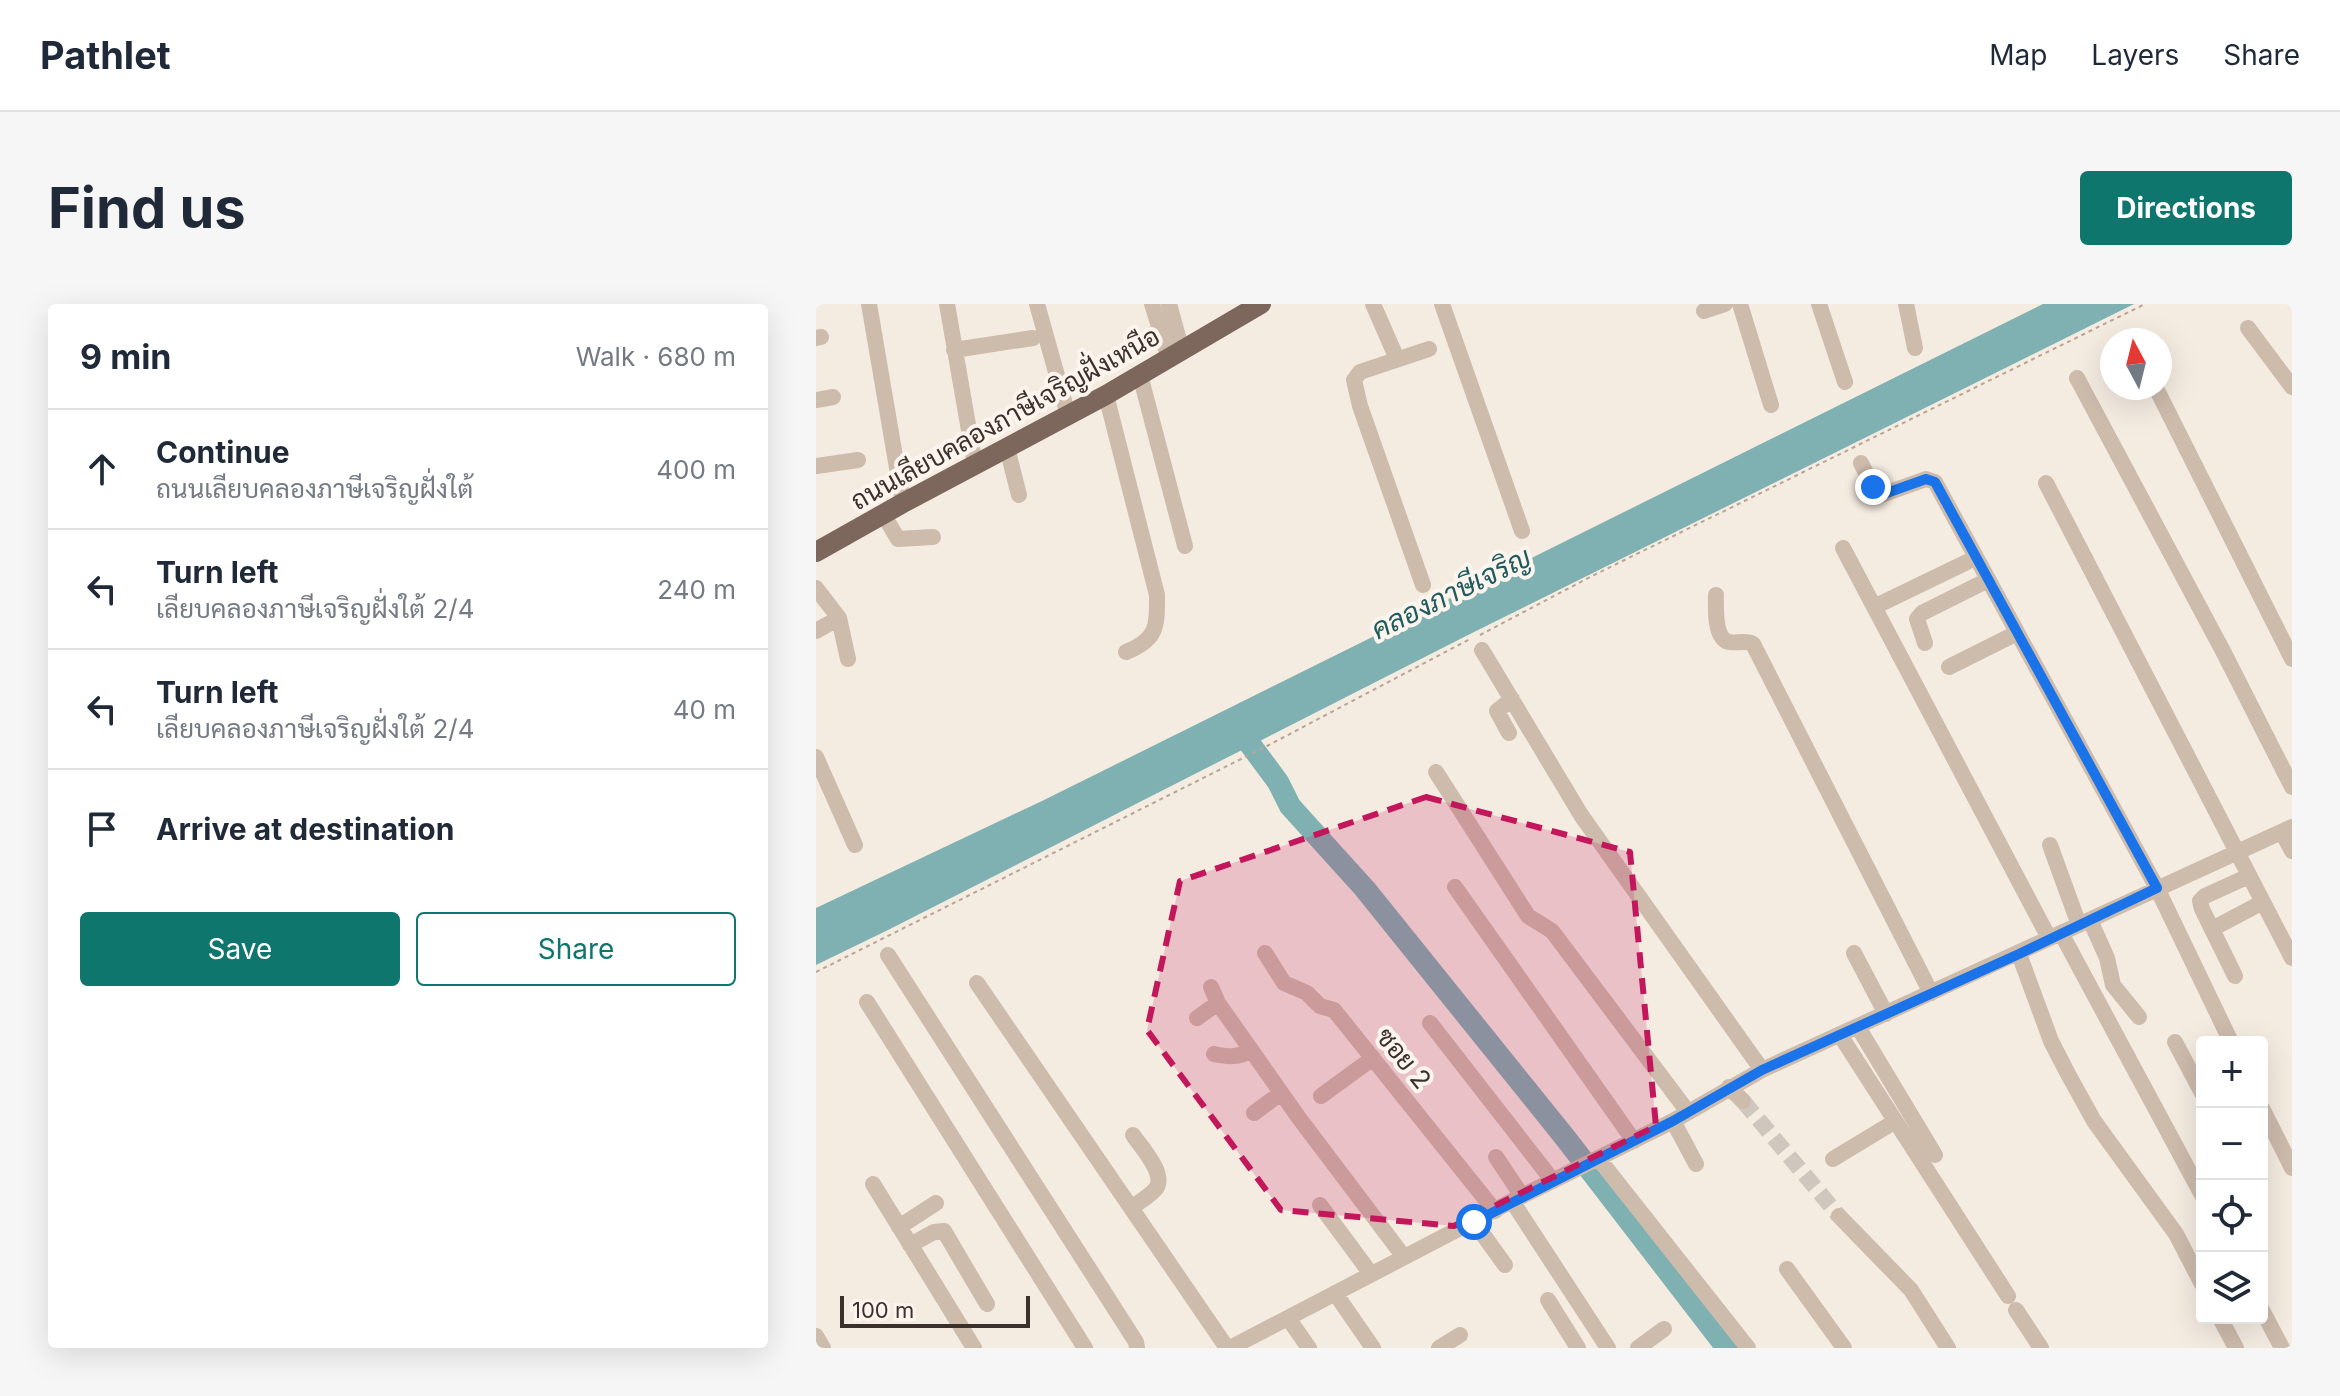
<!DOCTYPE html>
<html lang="en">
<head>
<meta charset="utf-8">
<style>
  body { margin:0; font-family:Inter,Sarabun,sans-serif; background:#f6f6f7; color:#1f2937 }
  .controls { position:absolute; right:24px; bottom:24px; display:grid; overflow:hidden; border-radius:8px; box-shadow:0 8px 32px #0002 }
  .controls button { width:72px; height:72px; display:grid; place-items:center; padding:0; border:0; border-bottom:2px solid #e0e1e3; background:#fff; color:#1f2937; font:40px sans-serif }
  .compass { position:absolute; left:1284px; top:24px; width:72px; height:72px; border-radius:50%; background:#fff; box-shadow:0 8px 32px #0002; rotate:353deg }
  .scale { position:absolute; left:24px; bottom:20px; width:190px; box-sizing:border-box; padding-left:8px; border:4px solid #3b302b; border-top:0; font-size:22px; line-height:28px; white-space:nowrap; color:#3b302b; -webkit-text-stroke:6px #fbf5ee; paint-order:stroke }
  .stop { position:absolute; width:24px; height:24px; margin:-18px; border:6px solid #1a73e8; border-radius:50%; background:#fff }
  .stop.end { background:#1a73e8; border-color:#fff; box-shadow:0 2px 8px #0008 }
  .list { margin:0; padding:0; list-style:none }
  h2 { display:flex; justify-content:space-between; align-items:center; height:104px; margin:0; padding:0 32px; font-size:34px }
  h2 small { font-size:26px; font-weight:400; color:#747a83 }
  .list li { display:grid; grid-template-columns:52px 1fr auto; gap:24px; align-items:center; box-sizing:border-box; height:120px; padding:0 32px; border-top:2px solid #e0e1e3 }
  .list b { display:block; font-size:30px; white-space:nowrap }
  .list p { margin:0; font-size:26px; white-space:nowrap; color:#747a83 }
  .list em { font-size:26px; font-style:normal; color:#747a83 }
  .actions { display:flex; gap:16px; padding:24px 32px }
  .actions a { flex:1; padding:18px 0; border:2px solid #0f766e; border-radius:8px; text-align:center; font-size:28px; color:#0f766e }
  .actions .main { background:#0f766e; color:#fff }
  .icon { flex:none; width:44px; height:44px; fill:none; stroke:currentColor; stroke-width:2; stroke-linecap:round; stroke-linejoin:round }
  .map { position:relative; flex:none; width:1476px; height:1044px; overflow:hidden; border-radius:8px }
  header { display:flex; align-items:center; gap:48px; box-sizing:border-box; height:112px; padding:0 40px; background:#fff; border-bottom:2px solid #e0e1e3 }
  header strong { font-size:38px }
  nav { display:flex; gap:44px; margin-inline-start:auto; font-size:28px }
  .intro { display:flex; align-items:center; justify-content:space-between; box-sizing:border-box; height:192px; padding:0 48px }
  h1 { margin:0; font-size:56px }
  .button { padding:20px 36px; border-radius:8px; background:#0f766e; color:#fff; font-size:28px; font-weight:700 }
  main { display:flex; gap:48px; padding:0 48px }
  aside { flex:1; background:#fff; border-radius:8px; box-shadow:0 8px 32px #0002 }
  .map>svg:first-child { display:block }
</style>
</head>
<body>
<header>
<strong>Pathlet</strong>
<nav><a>Map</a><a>Layers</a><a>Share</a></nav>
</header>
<div class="intro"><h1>Find us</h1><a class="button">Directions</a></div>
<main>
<aside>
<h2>9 min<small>Walk · 680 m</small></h2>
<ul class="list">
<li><svg class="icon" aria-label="ahead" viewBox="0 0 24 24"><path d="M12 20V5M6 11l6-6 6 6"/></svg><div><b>Continue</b><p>ถนนเลียบคลองภาษีเจริญฝั่งใต้</p></div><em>400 m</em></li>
<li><svg class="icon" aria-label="left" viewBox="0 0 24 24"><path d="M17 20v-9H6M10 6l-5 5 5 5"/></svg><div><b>Turn left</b><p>เลียบคลองภาษีเจริญฝั่งใต้ 2/4</p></div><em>240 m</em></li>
<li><svg class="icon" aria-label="left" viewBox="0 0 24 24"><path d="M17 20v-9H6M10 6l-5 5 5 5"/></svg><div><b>Turn left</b><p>เลียบคลองภาษีเจริญฝั่งใต้ 2/4</p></div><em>40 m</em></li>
<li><svg class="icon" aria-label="arrive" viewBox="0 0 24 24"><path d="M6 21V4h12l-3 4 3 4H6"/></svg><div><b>Arrive at destination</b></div></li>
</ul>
<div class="actions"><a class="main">Save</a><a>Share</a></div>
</aside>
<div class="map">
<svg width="1476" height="1044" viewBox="0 0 1476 1044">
  <rect width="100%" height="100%" fill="#f4ebe1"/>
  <path fill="#7fb0b2" d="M 1227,0 L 1318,0 L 654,330 L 72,626 L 0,661 L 0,604 L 226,497 Z"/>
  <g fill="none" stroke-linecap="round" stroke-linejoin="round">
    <path stroke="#7fb0b2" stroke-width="22" d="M 422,424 L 462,478 L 474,502 L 549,585 L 751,836 L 911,1044"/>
    <path stroke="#cfc6bd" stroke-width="16" stroke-dasharray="16 8" stroke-linecap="butt" d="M 927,797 L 1023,912"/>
    <path stroke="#b9a596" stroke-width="2" stroke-dasharray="4 4" stroke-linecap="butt" d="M 664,331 L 776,272 L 1329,0
      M 0,668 L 451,442 L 654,335"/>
    <path stroke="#cdbbac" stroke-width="16" d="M 53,0 L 87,199
      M 131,0 L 159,161
      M 221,0 L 252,111
      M 336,0 L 353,55
      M 353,0 L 366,47
      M 557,0 L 581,55
      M 626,0 L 706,227
      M 924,0 L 955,101
      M 1003,0 L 1029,78
      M 1090,0 L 1099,44
      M 888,7 L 909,0
      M 1432,24 L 1476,83
      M 0,34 L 5,33
      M 138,46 L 217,34
      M 324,71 L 369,242
      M 1261,74 L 1408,349 L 1476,483
      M 1340,84 L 1476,355
      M 290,91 L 341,291 C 341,322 342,335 310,348
      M 0,96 L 17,93
      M 191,144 L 203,191
      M 1045,159 L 1057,183 L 1065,191 L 1110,175 L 1119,178 L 1341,584 L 1415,738
      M 0,162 L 42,156
      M 1230,179 L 1476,654
      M 67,210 L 82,235 L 117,233
      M 1027,244 L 1233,634
      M 607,281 L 544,102 L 538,76 L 544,68 L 613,45
      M 0,284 L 23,314 L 32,355
      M 900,291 C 900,302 898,330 910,337 C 917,341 929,335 937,340 L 1115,689
      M 1058,303 L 1151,258
      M 0,327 L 23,314
      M 1109,339 L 1101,315 L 1106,309 L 1172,276
      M 666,346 L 765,511 L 946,766
      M 1133,363 L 1201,329
      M 693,429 L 681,407 L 696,395
      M 0,453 L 39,541
      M 620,468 L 712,612 L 736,627 L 872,808
      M 1466,528 L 1476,547
      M 1234,541 L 1263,621
      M 639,583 L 818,837
      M 1274,616 L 1291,654 L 1297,681 L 1323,713
      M 1396,625 L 1447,598
      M 1245,629 L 1386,891
      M 449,649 L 468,679 L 491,689 L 504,702 L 518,706 L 679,907
      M 1038,649 L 1070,710
      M 1203,650 L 1235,737 L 1252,770 L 1278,817 L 1360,930 L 1386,980
      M 72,651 L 320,1038 L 321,1044
      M 1419,672 L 1386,605 L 1384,597 L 1389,592 L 1433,572
      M 161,679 L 411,1044
      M 395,683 L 402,699 L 483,814 L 588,953
      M 51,698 L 269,1044
      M 381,714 L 402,699
      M 614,719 L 737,877
      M 1042,723 L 1119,851
      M 1024,731 L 1192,992
      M 1359,738 L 1386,789
      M 398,750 C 412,753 423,754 435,746
      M 913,783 L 927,797
      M 505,792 L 557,754
      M 1446,804 L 1476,864
      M 438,809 L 465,789
      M 857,817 L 880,860
      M 680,853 L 706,892
      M 782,854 L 932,1044
      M 1017,855 L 1078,818
      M 57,880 L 158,1044
      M 696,897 L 792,1044
      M 504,901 L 555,970
      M 315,904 C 323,898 336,891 341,883 C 349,868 324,842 317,831
      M 1023,912 L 1095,986 L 1132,1044
      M 658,918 L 689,961
      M 83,923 L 120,899
      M 94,941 L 118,928 L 128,927 L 171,1000
      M 971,965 L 1028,1044
      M 519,989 L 557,1044
      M 732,996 L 762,1044
      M 1200,1006 L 1225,1044
      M 1446,1006 L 1466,1044
      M 472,1014 L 493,1044
      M 1404,1014 L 1420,1044
      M 0,1032 L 7,1044
      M 414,1044 L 696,897 L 857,817 L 946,766 L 1476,523
      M 623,1044 L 644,1031
      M 822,1044 L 848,1025"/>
    <path stroke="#7d675c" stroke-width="20" d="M 0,248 L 87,199 L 290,91 L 445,0"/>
  </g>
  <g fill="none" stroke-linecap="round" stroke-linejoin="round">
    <path stroke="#1a73e8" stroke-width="10" d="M 658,918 L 857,817 L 946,766 L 1203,650 L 1341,584 L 1119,178 L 1110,175 L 1065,191 L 1057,183"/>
  </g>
  <path fill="#c2185b" fill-opacity="0.2" stroke="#c2185b" stroke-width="6" stroke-dasharray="16 10" stroke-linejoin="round" d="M 610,493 L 814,548 L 840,822 L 638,922 L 465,906 L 331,726 L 364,577 Z"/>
  <g text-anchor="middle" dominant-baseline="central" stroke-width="8" stroke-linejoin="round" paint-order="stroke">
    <g font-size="26" fill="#3b302b" stroke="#fbf5ee">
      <text transform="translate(189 114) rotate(-29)">ถนนเลียบคลองภาษีเจริญฝั่งเหนือ</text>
      <text transform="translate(588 754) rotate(51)">ซอย 2</text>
    </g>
    <g font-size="28" font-style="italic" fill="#1f5a5e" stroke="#fbf5ee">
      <text transform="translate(635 289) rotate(-26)">คลองภาษีเจริญ</text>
    </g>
  </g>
</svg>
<div class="controls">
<button>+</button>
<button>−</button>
<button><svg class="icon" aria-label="locate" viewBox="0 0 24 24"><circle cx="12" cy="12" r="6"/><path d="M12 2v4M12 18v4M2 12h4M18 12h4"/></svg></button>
<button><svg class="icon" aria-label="layers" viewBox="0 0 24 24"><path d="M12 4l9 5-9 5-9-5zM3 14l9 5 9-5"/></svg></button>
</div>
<svg class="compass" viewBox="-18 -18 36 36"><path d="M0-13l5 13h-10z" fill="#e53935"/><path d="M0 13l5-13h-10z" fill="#747a83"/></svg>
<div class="scale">100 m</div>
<div class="stop" style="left:658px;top:918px"></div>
<div class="stop end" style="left:1057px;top:183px"></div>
</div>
</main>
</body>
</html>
